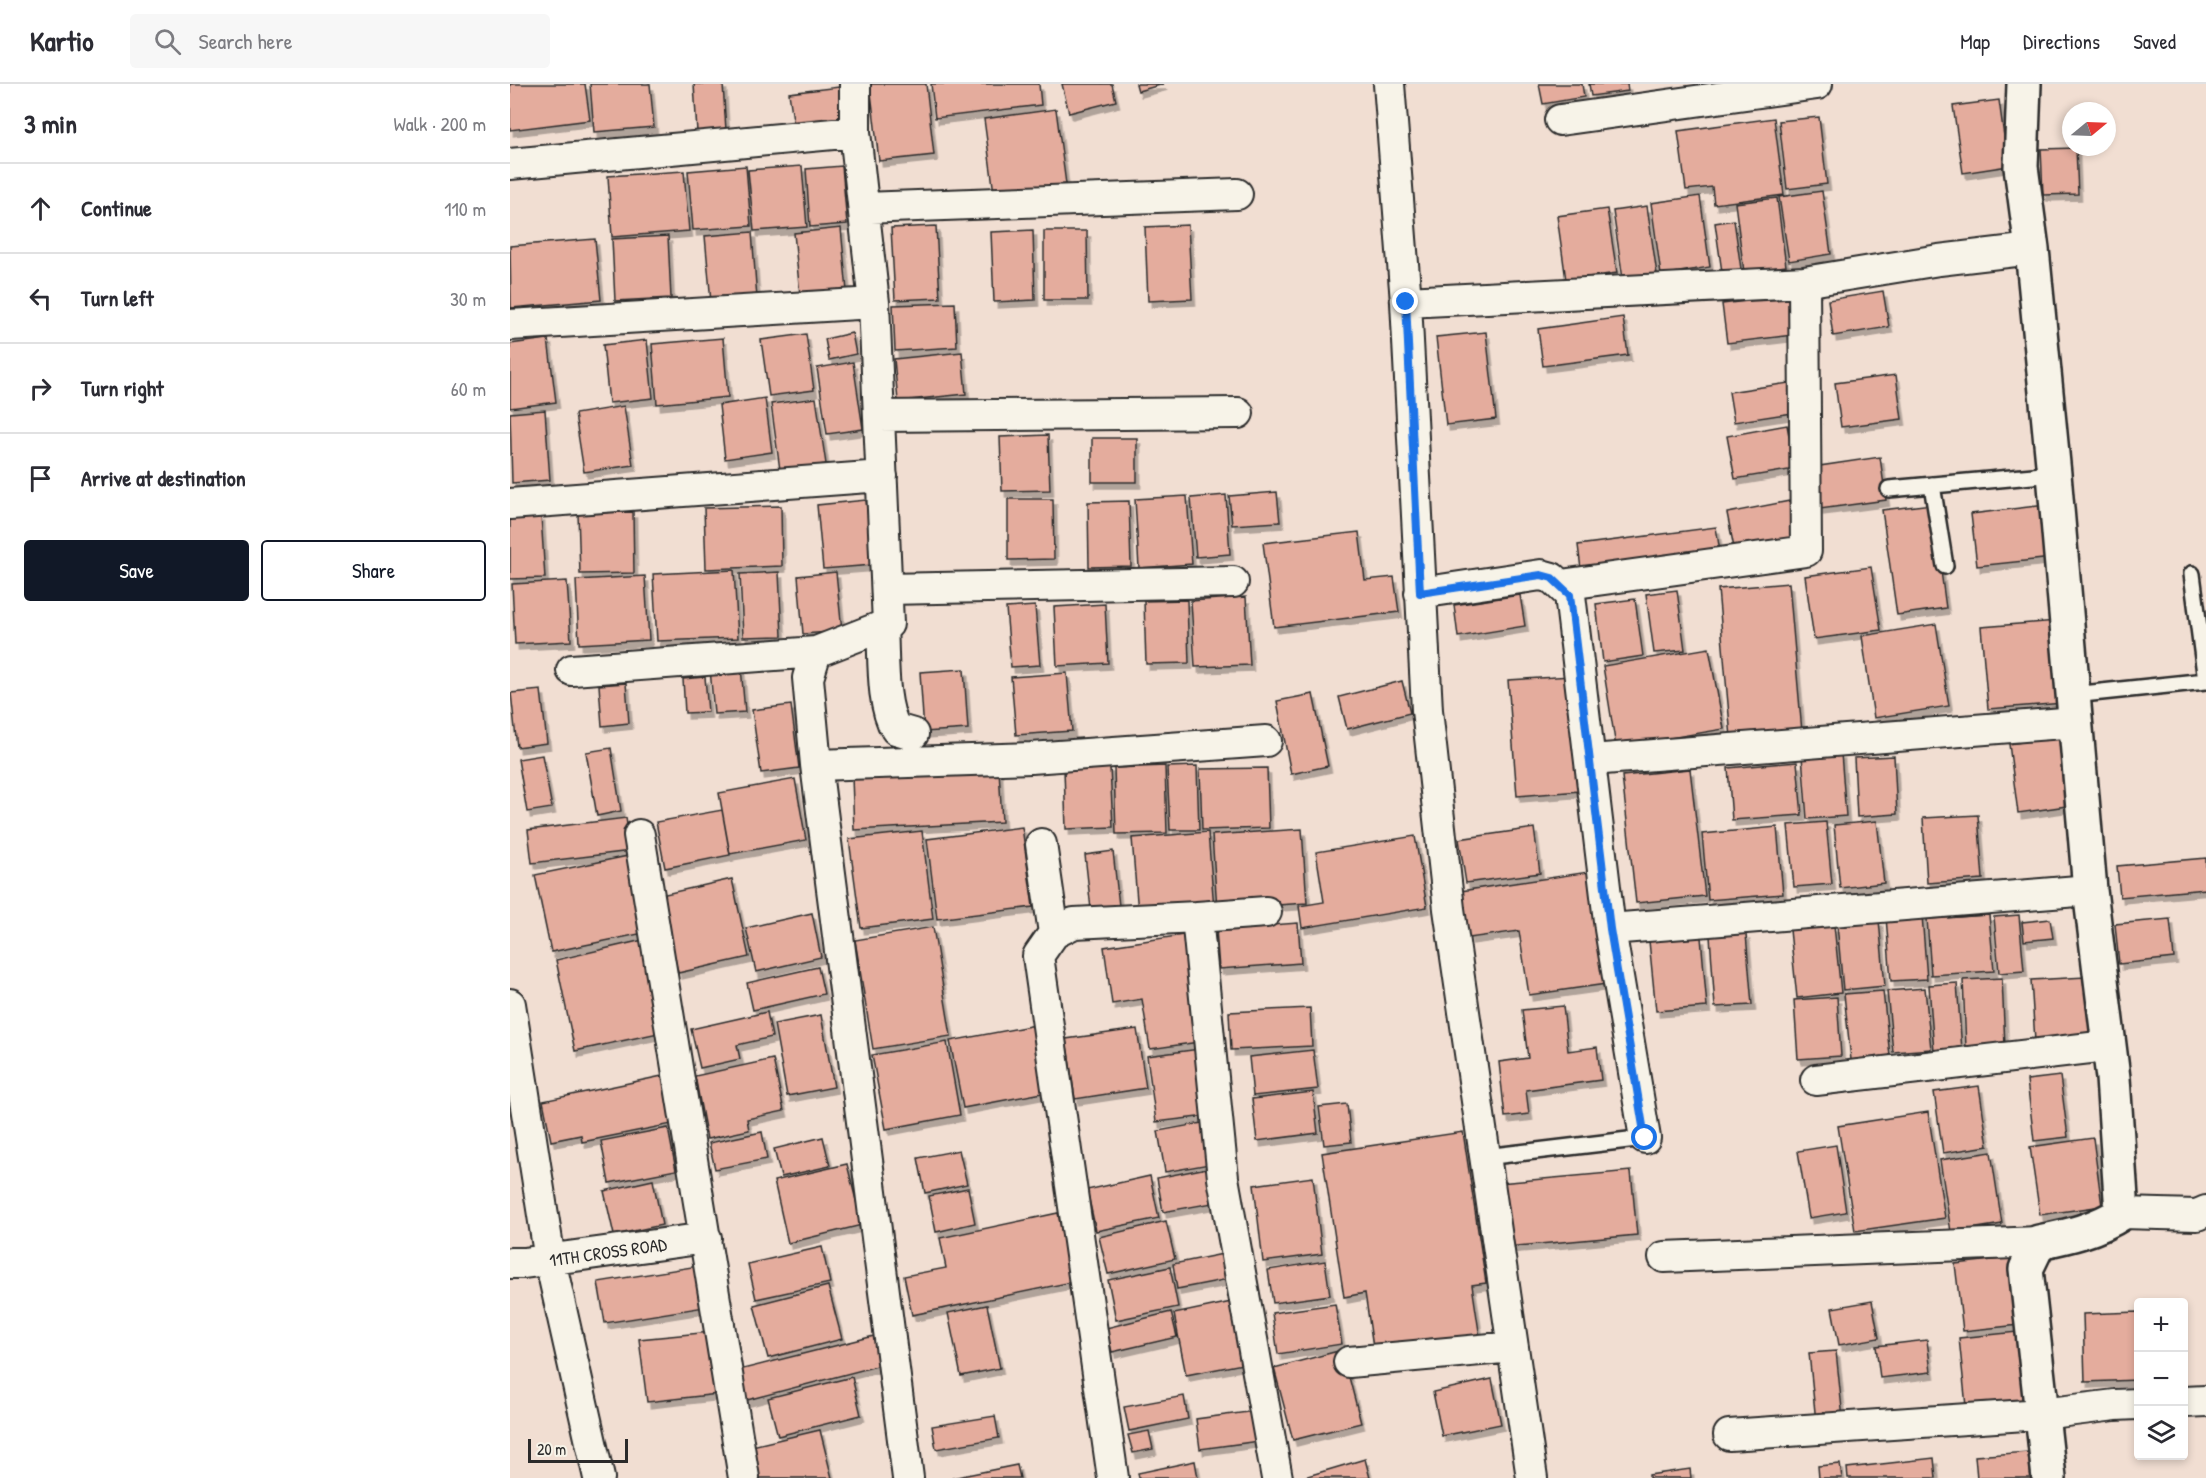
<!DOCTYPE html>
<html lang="en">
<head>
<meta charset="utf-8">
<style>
  body { margin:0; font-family:"Patrick Hand",sans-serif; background:#f7f7f7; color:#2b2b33 }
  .controls { position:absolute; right:18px; bottom:18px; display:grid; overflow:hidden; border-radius:6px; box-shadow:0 3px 9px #0003 }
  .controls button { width:54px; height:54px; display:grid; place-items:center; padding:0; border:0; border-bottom:2px solid #e1e1e2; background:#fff; color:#2b2b33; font:30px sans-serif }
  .compass { position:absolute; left:1552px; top:18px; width:54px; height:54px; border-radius:50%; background:#fff; box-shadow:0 3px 9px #0003; rotate:71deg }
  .scale { position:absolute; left:18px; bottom:15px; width:100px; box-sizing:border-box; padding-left:6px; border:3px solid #2b2b2b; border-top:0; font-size:16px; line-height:21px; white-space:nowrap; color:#2b2b2b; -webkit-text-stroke:4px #f7f3e8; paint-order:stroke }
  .stop { position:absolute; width:18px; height:18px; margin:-14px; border:4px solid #1a73e8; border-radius:50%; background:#fff }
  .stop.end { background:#1a73e8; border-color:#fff; box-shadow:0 2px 6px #0008 }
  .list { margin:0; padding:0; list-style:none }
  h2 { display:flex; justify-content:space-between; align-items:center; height:78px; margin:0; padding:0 24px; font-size:26px }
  h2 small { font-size:20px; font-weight:400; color:#7c7c81 }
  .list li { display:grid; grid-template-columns:39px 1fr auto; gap:18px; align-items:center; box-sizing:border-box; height:90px; padding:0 24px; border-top:2px solid #e1e1e2 }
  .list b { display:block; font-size:22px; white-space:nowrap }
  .list em { font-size:20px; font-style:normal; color:#7c7c81 }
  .actions { display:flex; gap:12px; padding:18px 24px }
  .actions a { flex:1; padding:14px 0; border:2px solid #111827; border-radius:6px; text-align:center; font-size:21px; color:#111827 }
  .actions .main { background:#111827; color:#fff }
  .icon { flex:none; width:33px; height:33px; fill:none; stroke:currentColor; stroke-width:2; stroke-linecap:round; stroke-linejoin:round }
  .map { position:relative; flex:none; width:1696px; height:1394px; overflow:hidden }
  header { display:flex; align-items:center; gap:36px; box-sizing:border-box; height:84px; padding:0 30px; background:#fff; border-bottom:2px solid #e1e1e2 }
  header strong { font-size:28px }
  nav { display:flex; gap:33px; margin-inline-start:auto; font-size:21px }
  .search { width:420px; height:54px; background:#f7f7f7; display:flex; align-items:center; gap:15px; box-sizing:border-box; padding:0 21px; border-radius:6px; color:#7c7c81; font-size:22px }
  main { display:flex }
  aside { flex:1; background:#fff }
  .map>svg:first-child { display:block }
</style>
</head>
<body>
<header>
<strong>Kartio</strong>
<div class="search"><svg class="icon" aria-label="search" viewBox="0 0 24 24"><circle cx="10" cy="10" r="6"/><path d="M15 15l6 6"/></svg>Search here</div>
<nav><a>Map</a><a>Directions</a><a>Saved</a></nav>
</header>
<main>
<aside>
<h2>3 min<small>Walk · 200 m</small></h2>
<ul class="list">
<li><svg class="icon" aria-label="ahead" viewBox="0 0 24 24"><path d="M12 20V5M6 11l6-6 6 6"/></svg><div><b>Continue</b></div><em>110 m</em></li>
<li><svg class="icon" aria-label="left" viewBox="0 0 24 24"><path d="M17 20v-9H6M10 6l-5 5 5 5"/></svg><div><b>Turn left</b></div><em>30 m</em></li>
<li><svg class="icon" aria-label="right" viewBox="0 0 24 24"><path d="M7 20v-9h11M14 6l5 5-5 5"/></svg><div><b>Turn right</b></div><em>60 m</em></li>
<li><svg class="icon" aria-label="arrive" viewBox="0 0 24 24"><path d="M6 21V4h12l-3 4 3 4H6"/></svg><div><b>Arrive at destination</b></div></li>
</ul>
<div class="actions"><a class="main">Save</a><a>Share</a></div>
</aside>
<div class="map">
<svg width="1696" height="1394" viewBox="0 0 1696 1394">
  <defs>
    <filter id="shadow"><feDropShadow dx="3.5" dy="6" stdDeviation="0" flood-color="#0004"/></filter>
  </defs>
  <rect width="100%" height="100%" fill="#f1ded2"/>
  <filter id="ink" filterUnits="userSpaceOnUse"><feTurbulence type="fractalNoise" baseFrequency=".0167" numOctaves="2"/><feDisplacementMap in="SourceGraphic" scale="12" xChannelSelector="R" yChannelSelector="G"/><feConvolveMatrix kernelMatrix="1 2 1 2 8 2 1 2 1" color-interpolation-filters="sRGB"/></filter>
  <g filter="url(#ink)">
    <path fill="#e4ac9d" stroke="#2b2b2b" stroke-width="1.5" filter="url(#shadow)" d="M 0,0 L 75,0 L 80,36 L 0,46 Z
      M 80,0 L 140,0 L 144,43 L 84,48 Z
      M 184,0 L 213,0 L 216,46 L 187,48 Z
      M 360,0 L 416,0 L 424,71 L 369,77 Z
      M 421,0 L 529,0 L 531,21 L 425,34 Z
      M 552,0 L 602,0 L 606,17 L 559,29 Z
      M 626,0 L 654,0 L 628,7 Z
      M 1029,0 L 1072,0 L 1074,13 L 1033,20 Z
      M 1079,0 L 1117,0 L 1118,7 L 1081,12 Z
      M 329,3 L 334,36 L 284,43 L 279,9 Z
      M 1489,16 L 1498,82 L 1453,89 L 1443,22 Z
      M 546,25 L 556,100 L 484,109 L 474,35 Z
      M 1309,33 L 1317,100 L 1277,105 L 1269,37 Z
      M 1264,34 L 1274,111 L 1204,120 L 1202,103 L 1176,106 L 1168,47 Z
      M 1566,64 L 1568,110 L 1533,111 L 1531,65 Z
      M 236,82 L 241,142 L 183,146 L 178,87 Z
      M 292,82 L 297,143 L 244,147 L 238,86 Z
      M 332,82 L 337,140 L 300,143 L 296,85 Z
      M 174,87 L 179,147 L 102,153 L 98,92 Z
      M 1312,107 L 1321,170 L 1279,177 L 1269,113 Z
      M 1190,112 L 1200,183 L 1151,191 L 1141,119 Z
      M 1267,114 L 1276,182 L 1234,188 L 1225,119 Z
      M 1137,122 L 1147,190 L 1113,195 L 1103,127 Z
      M 1097,125 L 1107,189 L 1056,196 L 1047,132 Z
      M 1224,136 L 1231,185 L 1212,188 L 1205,139 Z
      M 678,141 L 682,215 L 638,217 L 635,143 Z
      M 426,142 L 430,214 L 385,216 L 381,144 Z
      M 331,144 L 337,207 L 290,211 L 284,149 Z
      M 523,146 L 525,216 L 484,218 L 481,148 Z
      M 534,147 L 577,147 L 578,216 L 534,216 Z
      M 242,148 L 247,214 L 201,218 L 195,152 Z
      M 158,152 L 161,214 L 105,217 L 102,155 Z
      M 85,155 L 91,216 L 1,224 L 0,162 Z
      M 1373,207 L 1379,243 L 1323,252 L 1318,216 Z
      M 1285,211 L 1291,250 L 1217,259 L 1212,220 Z
      M 445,219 L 447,263 L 385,267 L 383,221 Z
      M 1113,233 L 1118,271 L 1033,282 L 1028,245 Z
      M 976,248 L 986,335 L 936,341 L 926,253 Z
      M 342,249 L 346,270 L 319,276 L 315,255 Z
      M 296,250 L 304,306 L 259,312 L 251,256 Z
      M 213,254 L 218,313 L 147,320 L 142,260 Z
      M 38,255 L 46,318 L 0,324 L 0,260 Z
      M 137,256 L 143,314 L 99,319 L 93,261 Z
      M 452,268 L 456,310 L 388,317 L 384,275 Z
      M 343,278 L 353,345 L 317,350 L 307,284 Z
      M 1386,291 L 1392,335 L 1331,343 L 1325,299 Z
      M 1285,298 L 1289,328 L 1224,338 L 1219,308 Z
      M 255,314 L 262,368 L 215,375 L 209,321 Z
      M 306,314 L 316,380 L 270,386 L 261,320 Z
      M 114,322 L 123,381 L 74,388 L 65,330 Z
      M 35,326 L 40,396 L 2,399 L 0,329 Z
      M 1277,341 L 1285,385 L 1225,395 L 1217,352 Z
      M 538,351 L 540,406 L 492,407 L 490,353 Z
      M 582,354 L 627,354 L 627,398 L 582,398 Z
      M 1370,373 L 1376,416 L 1310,425 L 1303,383 Z
      M 767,408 L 770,438 L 722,441 L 719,412 Z
      M 716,411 L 720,470 L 686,473 L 681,414 Z
      M 677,412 L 682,480 L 629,484 L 625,415 Z
      M 498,415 L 543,415 L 544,475 L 498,476 Z
      M 356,416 L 363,481 L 313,485 L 307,421 Z
      M 1285,416 L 1293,462 L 1226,474 L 1217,429 Z
      M 619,417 L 621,482 L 579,483 L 578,418 Z
      M 1422,420 L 1436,524 L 1387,531 L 1372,426 Z
      M 1536,421 L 1542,474 L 1467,482 L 1461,430 Z
      M 271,422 L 272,482 L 196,485 L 194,424 Z
      M 123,428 L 124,489 L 70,490 L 68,429 Z
      M 31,431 L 35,494 L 0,495 L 0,433 Z
      M 1206,443 L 1211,474 L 1072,493 L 1068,461 Z
      M 849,448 L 855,496 L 884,493 L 889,528 L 764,543 L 753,459 Z
      M 1361,483 L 1371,546 L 1304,555 L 1295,492 Z
      M 224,486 L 228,554 L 147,557 L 143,490 Z
      M 269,488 L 272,552 L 233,553 L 230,490 Z
      M 326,488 L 332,547 L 293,550 L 288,492 Z
      M 135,492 L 139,556 L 69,560 L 66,496 Z
      M 57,497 L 61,557 L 5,560 L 2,500 Z
      M 1279,499 L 1292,648 L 1221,654 L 1208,505 Z
      M 1167,506 L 1175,566 L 1144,569 L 1136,510 Z
      M 1010,511 L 1015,542 L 948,553 L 944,521 Z
      M 736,513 L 740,581 L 685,583 L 681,517 Z
      M 1125,515 L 1133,572 L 1093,578 L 1086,520 Z
      M 677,516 L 679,579 L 636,580 L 634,517 Z
      M 595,520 L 598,579 L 547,582 L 544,523 Z
      M 525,522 L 530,581 L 501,583 L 496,524 Z
      M 1547,537 L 1554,619 L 1478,625 L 1471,543 Z
      M 1426,540 L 1439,622 L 1364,634 L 1352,552 Z
      M 1199,564 L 1214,645 L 1106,663 L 1093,582 Z
      M 231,583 L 235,628 L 204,630 L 200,585 Z
      M 454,585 L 458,645 L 414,648 L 410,588 Z
      M 557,589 L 562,647 L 506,651 L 501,593 Z
      M 1061,592 L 1070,707 L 1007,712 L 998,596 Z
      M 195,593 L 198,628 L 175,629 L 173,595 Z
      M 892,597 L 900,629 L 837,645 L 829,613 Z
      M 116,599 L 119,639 L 92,642 L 89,601 Z
      M 31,606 L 37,659 L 7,663 L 1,609 Z
      M 803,610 L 818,682 L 781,690 L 767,617 Z
      M 281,621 L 289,684 L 251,689 L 242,626 Z
      M 1560,651 L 1570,720 L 1508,729 L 1499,660 Z
      M 101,664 L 111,727 L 87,732 L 76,668 Z
      M 1331,669 L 1336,732 L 1297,735 L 1292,672 Z
      M 32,671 L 42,724 L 17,728 L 8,675 Z
      M 1384,672 L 1387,730 L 1347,733 L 1344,674 Z
      M 1287,678 L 1292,731 L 1222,736 L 1218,684 Z
      M 655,682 L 657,749 L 606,750 L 604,684 Z
      M 687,682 L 689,746 L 660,746 L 657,683 Z
      M 600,683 L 603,743 L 556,745 L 554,685 Z
      M 757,684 L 759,744 L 692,746 L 690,685 Z
      M 489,685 L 492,738 L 344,746 L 342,693 Z
      M 1180,685 L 1195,812 L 1126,819 L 1112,692 Z
      M 285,695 L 296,756 L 220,770 L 209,709 Z
      M 212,726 L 220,771 L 155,784 L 146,738 Z
      M 1468,731 L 1473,795 L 1417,799 L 1413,734 Z
      M 116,734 L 121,767 L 22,779 L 18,746 Z
      M 1367,737 L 1374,799 L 1330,804 L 1324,741 Z
      M 1316,738 L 1322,800 L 1284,803 L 1278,741 Z
      M 512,743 L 523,823 L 427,835 L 417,755 Z
      M 1267,743 L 1273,810 L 1198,816 L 1192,750 Z
      M 1024,744 L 1030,789 L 956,799 L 949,755 Z
      M 792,745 L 797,819 L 707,825 L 702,751 Z
      M 412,747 L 423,835 L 351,844 L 339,755 Z
      M 698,748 L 704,824 L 628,829 L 622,754 Z
      M 905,752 L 917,823 L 792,844 L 789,822 L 814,818 L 806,768 Z
      M 603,767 L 610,831 L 582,834 L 575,771 Z
      M 118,772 L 134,849 L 41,868 L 25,791 Z
      M 1696,774 L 1696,805 L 1610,813 L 1607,782 Z
      M 1085,787 L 1103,899 L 1019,911 L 1009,847 L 959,854 L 951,807 Z
      M 222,795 L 239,873 L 168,889 L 151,811 Z
      M 302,829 L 311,873 L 246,888 L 236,844 Z
      M 1412,831 L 1417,895 L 1381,897 L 1376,833 Z
      M 1479,831 L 1484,887 L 1421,891 L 1417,835 Z
      M 1509,831 L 1514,887 L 1489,889 L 1484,833 Z
      M 1540,835 L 1543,854 L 1514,857 L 1512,838 Z
      M 1660,835 L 1664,874 L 1609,880 L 1605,840 Z
      M 1369,836 L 1375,902 L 1333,906 L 1327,840 Z
      M 788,839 L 791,879 L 709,885 L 706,845 Z
      M 1324,841 L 1331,909 L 1287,914 L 1280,846 Z
      M 423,843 L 441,952 L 363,965 L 345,856 Z
      M 680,850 L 696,957 L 640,965 L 632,915 L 602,920 L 594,863 Z
      M 1236,850 L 1242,921 L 1205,923 L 1200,852 Z
      M 1191,853 L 1197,923 L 1146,927 L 1139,857 Z
      M 133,856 L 153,948 L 65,967 L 46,876 Z
      M 308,883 L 314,910 L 243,926 L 237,899 Z
      M 1576,893 L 1580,953 L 1525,957 L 1521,896 Z
      M 1492,894 L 1495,962 L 1456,964 L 1453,896 Z
      M 1447,899 L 1452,966 L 1424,968 L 1419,901 Z
      M 1415,904 L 1421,965 L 1383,968 L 1377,907 Z
      M 1373,907 L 1380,972 L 1341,976 L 1334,910 Z
      M 1327,913 L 1331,972 L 1288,975 L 1284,916 Z
      M 1053,922 L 1058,967 L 1087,963 L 1091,996 L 1016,1006 L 1019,1030 L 995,1033 L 989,978 L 1018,974 L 1012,926 Z
      M 800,924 L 802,962 L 721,966 L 719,928 Z
      M 257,928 L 262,953 L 227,961 L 230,975 L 190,984 L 181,945 Z
      M 311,931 L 324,1003 L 277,1012 L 264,940 Z
      M 531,940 L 543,1007 L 453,1024 L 440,957 Z
      M 627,945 L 636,1004 L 565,1015 L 556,955 Z
      M 437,958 L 450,1031 L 376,1045 L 362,971 Z
      M 697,964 L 705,1031 L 646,1038 L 637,972 Z
      M 803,966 L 808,1005 L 743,1012 L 739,973 Z
      M 263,975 L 274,1027 L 237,1035 L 239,1046 L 197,1055 L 185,992 Z
      M 157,991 L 167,1039 L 72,1058 L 71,1051 L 41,1057 L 33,1017 Z
      M 1550,992 L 1558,1053 L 1524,1057 L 1517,996 Z
      M 1469,1002 L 1478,1062 L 1433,1069 L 1424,1008 Z
      M 803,1008 L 808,1049 L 747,1057 L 742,1015 Z
      M 837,1020 L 841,1058 L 814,1061 L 809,1023 Z
      M 1418,1028 L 1435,1134 L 1345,1147 L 1328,1042 Z
      M 703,1037 L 711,1078 L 655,1088 L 648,1047 Z
      M 158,1044 L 166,1086 L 99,1099 L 91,1057 Z
      M 252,1048 L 257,1075 L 205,1085 L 199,1059 Z
      M 953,1048 L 976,1199 L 962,1201 L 970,1254 L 864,1270 L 855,1209 L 834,1213 L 812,1069 Z
      M 313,1053 L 320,1082 L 271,1093 L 264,1065 Z
      M 1583,1054 L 1592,1122 L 1530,1131 L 1520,1063 Z
      M 1326,1061 L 1336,1128 L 1299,1134 L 1288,1067 Z
      M 449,1066 L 457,1100 L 415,1109 L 408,1074 Z
      M 1481,1068 L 1492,1140 L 1441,1148 L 1430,1076 Z
      M 337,1080 L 352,1141 L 278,1159 L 264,1097 Z
      M 707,1082 L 714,1117 L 653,1128 L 647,1094 Z
      M 1121,1087 L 1127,1151 L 996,1163 L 989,1099 Z
      M 640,1092 L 649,1134 L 586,1147 L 577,1106 Z
      M 803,1093 L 812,1170 L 753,1178 L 744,1101 Z
      M 143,1096 L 152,1141 L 104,1151 L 94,1107 Z
      M 458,1104 L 465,1139 L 426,1148 L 419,1112 Z
      M 548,1129 L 562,1198 L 402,1231 L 394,1192 L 436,1184 L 430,1154 Z
      M 656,1137 L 665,1175 L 598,1190 L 589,1153 Z
      M 312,1163 L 320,1199 L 246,1215 L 238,1180 Z
      M 723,1168 L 729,1193 L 667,1205 L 663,1180 Z
      M 1502,1174 L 1509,1241 L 1453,1247 L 1445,1180 Z
      M 815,1177 L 820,1211 L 763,1219 L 758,1186 Z
      M 188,1182 L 195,1223 L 95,1239 L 88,1198 Z
      M 660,1183 L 668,1223 L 606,1236 L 598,1196 Z
      M 318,1202 L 332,1255 L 258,1274 L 244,1221 Z
      M 731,1216 L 743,1278 L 676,1291 L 664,1230 Z
      M 1362,1217 L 1369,1254 L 1329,1261 L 1322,1224 Z
      M 825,1220 L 832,1260 L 768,1270 L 762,1229 Z
      M 477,1221 L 490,1284 L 451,1292 L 438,1229 Z
      M 661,1228 L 667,1253 L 602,1268 L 596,1244 Z
      M 1628,1228 L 1628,1296 L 1575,1298 L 1573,1230 Z
      M 201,1248 L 208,1310 L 137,1318 L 129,1255 Z
      M 1507,1248 L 1515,1326 L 1457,1332 L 1449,1254 Z
      M 368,1251 L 375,1280 L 237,1316 L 229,1286 Z
      M 1417,1256 L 1421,1288 L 1370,1294 L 1366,1262 Z
      M 832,1266 L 851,1339 L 783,1356 L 764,1284 Z
      M 1326,1267 L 1333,1335 L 1306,1338 L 1299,1269 Z
      M 342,1293 L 351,1331 L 268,1352 L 258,1314 Z
      M 982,1295 L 991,1340 L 932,1352 L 923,1308 Z
      M 674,1312 L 678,1335 L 619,1347 L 614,1323 Z
      M 745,1327 L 749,1357 L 690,1365 L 686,1335 Z
      M 485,1332 L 489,1354 L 426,1365 L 422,1342 Z
      M 310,1346 L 322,1394 L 249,1394 L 242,1362 Z
      M 639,1347 L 643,1365 L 623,1369 L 618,1351 Z
      M 1518,1368 L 1521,1394 L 1467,1394 L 1465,1372 Z
      M 1424,1374 L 1426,1394 L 1338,1394 L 1337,1384 Z
      M 855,1375 L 860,1394 L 791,1394 Z
      M 685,1377 L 688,1394 L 629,1394 L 628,1389 Z
      M 1330,1380 L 1332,1394 L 1309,1394 L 1308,1382 Z
      M 507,1381 L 510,1394 L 442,1394 Z
      M 1180,1385 L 1181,1394 L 1139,1394 L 1139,1391 Z"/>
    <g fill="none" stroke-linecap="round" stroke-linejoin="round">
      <defs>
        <path id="service" d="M 1422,401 L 1435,482
          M 1379,405 L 1544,390
          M 1563,611 L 1696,597 L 1682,490
          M 975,1073 L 1135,1054"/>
        <path id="minor" d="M 345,0 L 345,48 L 364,219 L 378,540 L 306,568 L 298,594 L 306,681 L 398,1394
          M 879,0 L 896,218 L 917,626 L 939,825 L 1022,1394
          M 1050,36 L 1307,0
          M 0,80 L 345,48
          M 354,124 L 727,110
          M 896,218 L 1294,198 L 1429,176 L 1522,165
          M 0,241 L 364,219
          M 369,332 L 728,329
          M 0,420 L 372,392
          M 1051,501 L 1296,467 L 1294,198
          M 377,505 L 723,498
          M 910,509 L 1031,491 L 1042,494 L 1060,511 L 1100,845 L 1580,806
          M 372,543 C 374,572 371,621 386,645 L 403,650
          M 62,586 L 306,568
          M 1081,676 L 1566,638
          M 306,681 L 521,674 L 756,657
          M 129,751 L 234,1394
          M 531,760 L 544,849 L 528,872 L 603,1394
          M 687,833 L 756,828
          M 1100,845 L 1135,1054
          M 544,849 L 564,839 L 687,833 L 713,1094 L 767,1394
          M 0,920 L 40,1176 L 89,1394
          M 1306,996 L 1597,962
          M 1612,1129 L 1687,1131 L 1696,1127
          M 1154,1173 L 1529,1158
          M 0,1179 L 14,1179 L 196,1154
          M 839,1278 L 1003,1263
          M 1674,1318 L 1696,1317
          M 1219,1351 L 1532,1330 L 1605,1321 L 1628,1320"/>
        <path id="tertiary" d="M 1514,0 L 1511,83 L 1522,165 L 1544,390 L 1580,806 L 1603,994 L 1612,1129 C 1586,1146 1558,1152 1529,1158 L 1516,1185 L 1539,1394"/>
      </defs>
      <use href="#service" stroke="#2b2b2b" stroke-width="20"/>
      <use href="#minor" stroke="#2b2b2b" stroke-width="34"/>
      <use href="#tertiary" stroke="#2b2b2b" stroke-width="38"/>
      <use href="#service" stroke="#f7f3e8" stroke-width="15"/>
      <use href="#minor" stroke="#f7f3e8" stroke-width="30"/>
      <use href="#tertiary" stroke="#f7f3e8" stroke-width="33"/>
    </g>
  </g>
  <g fill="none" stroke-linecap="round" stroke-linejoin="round" filter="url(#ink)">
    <path stroke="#1a73e8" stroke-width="8" d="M 896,218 L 910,509 L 1031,491 L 1042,494 L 1060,511 L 1100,845 L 1135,1054"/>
  </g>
  <g text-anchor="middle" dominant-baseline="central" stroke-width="6" stroke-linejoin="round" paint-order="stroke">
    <g font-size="18" fill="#2b2b2b" stroke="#f7f3e8">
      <text transform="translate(98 1168) rotate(-8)">11TH CROSS ROAD</text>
    </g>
  </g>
</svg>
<div class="controls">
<button>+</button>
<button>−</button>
<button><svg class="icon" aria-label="layers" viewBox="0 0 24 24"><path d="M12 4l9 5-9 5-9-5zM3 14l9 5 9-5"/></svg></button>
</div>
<svg class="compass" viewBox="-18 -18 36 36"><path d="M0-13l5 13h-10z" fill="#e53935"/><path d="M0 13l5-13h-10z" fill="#7c7c81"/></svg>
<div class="scale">20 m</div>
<div class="stop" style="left:1135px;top:1054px"></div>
<div class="stop end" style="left:896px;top:218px"></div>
</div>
</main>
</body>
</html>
